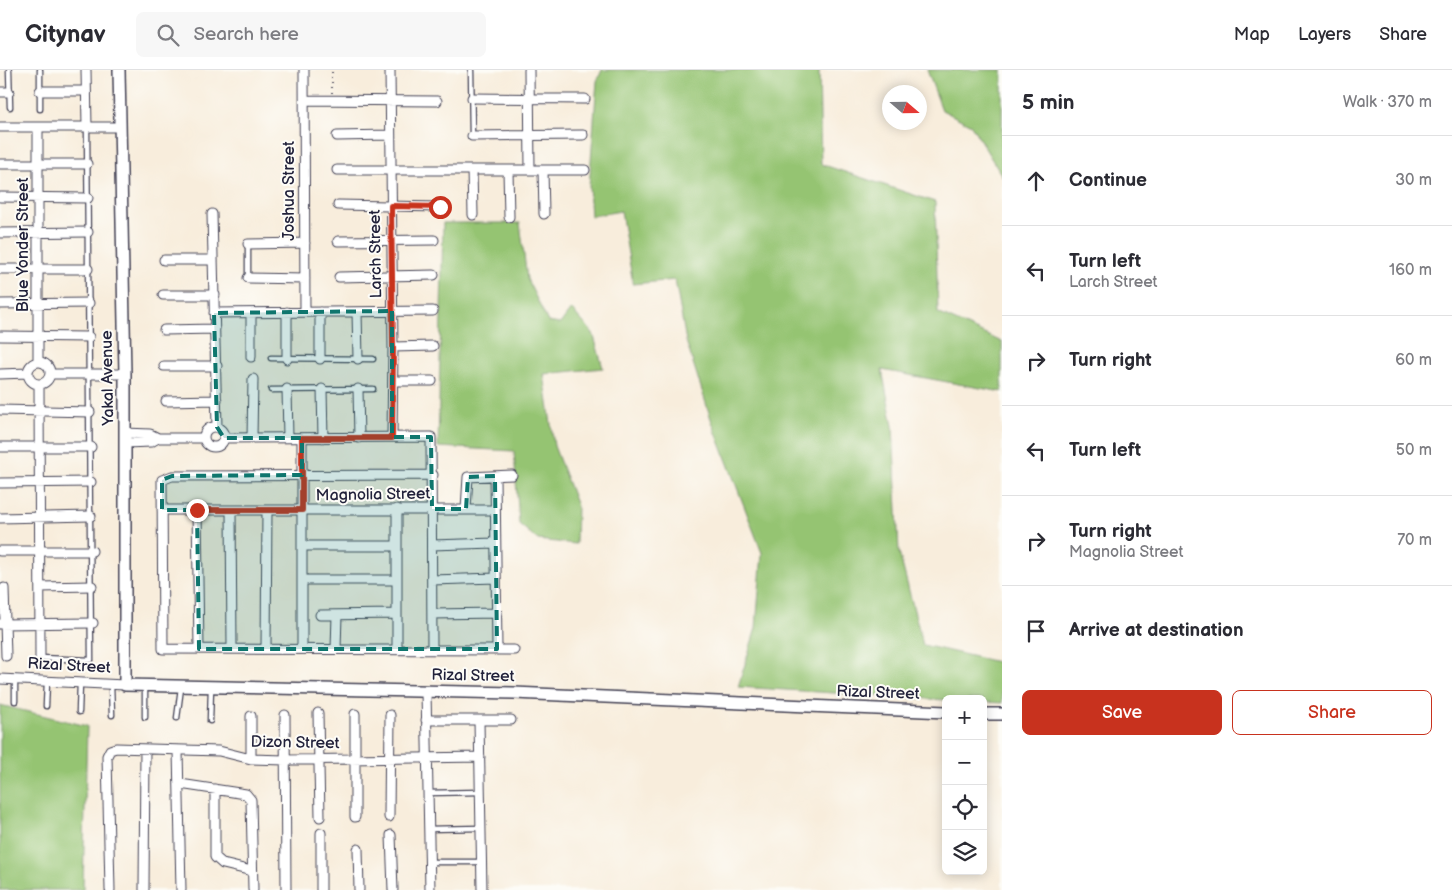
<!DOCTYPE html>
<html lang="en">
<head>
<meta charset="utf-8">
<style>
  body { margin:0; font-family:"Balsamiq Sans",sans-serif; background:#f7f7f7; color:#2b2b33 }
  .controls { position:absolute; right:15px; bottom:15px; display:grid; overflow:hidden; border-radius:8px; box-shadow:0 2px 12px #0003 }
  .controls button { width:45px; height:45px; display:grid; place-items:center; padding:0; border:0; border-bottom:1px solid #e1e1e2; background:#fff; color:#2b2b33; font:25px sans-serif }
  .compass { position:absolute; left:882px; top:15px; width:45px; height:45px; border-radius:50%; background:#fff; box-shadow:0 2px 12px #0003; rotate:110deg }
  .stop { position:absolute; width:15px; height:15px; margin:-11px; border:4px solid #c8321e; border-radius:50%; background:#fff }
  .stop.end { background:#c8321e; border-color:#fff; box-shadow:0 1px 5px #0008 }
  .list { margin:0; padding:0; list-style:none }
  h2 { display:flex; justify-content:space-between; align-items:center; height:65px; margin:0; padding:0 20px; font-size:21px }
  h2 small { font-size:16px; font-weight:400; color:#7c7c81 }
  .list li { display:grid; grid-template-columns:32px 1fr auto; gap:15px; align-items:center; box-sizing:border-box; height:90px; padding:0 20px; border-top:1px solid #e1e1e2 }
  .list b { display:block; font-size:19px; white-space:nowrap }
  .list p { margin:0; font-size:16px; white-space:nowrap; color:#7c7c81 }
  .list em { font-size:16px; font-style:normal; color:#7c7c81 }
  .actions { display:flex; gap:10px; padding:15px 20px }
  .actions a { flex:1; padding:11px 0; border:1px solid #c8321e; border-radius:8px; text-align:center; font-size:18px; color:#c8321e }
  .actions .main { background:#c8321e; color:#fff }
  .icon { flex:none; width:28px; height:28px; fill:none; stroke:currentColor; stroke-width:2; stroke-linecap:round; stroke-linejoin:round }
  .map { position:relative; flex:none; width:1002px; height:820px; overflow:hidden }
  header { display:flex; align-items:center; gap:30px; box-sizing:border-box; height:70px; padding:0 25px; background:#fff; border-bottom:1px solid #e1e1e2 }
  header strong { font-size:24px }
  nav { display:flex; gap:28px; margin-inline-start:auto; font-size:18px }
  .search { width:350px; height:45px; background:#f7f7f7; display:flex; align-items:center; gap:12px; box-sizing:border-box; padding:0 18px; border-radius:8px; color:#7c7c81; font-size:19px }
  main { display:flex }
  aside { flex:1; background:#fff }
  .map>svg:first-child { display:block }
</style>
</head>
<body>
<header>
<strong>Citynav</strong>
<div class="search"><svg class="icon" aria-label="search" viewBox="0 0 24 24"><circle cx="10" cy="10" r="6"/><path d="M15 15l6 6"/></svg>Search here</div>
<nav><a>Map</a><a>Layers</a><a>Share</a></nav>
</header>
<main>
<div class="map">
<svg width="1002" height="820" viewBox="0 0 1002 820">
  <rect width="100%" height="100%" fill="#fdfcf7"/>
  <filter id="ink" filterUnits="userSpaceOnUse"><feTurbulence type="fractalNoise" baseFrequency=".02" numOctaves="2"/><feDisplacementMap in="SourceGraphic" scale="10" xChannelSelector="R" yChannelSelector="G"/><feConvolveMatrix kernelMatrix="1 2 1 2 8 2 1 2 1" color-interpolation-filters="sRGB"/></filter>
  <filter id="wash" filterUnits="userSpaceOnUse"><feTurbulence type="fractalNoise" baseFrequency=".0096" numOctaves="4" result="noise"/><feDisplacementMap in="SourceGraphic" scale="20" xChannelSelector="R" yChannelSelector="G"/><feGaussianBlur stdDeviation="1.12" result="paint"/><feColorMatrix in="noise" values="0 0 0 0 0 0 0 0 0 0 0 0 0 0 0 0 0 1.4 0 .05"/><feComposite in="paint" operator="in"/></filter>
  <g filter="url(#wash)">
    <rect width="100%" height="100%" fill="#f8eddc"/>
    <path fill="#95c472" stroke="#5c7356" d="M 602,0 L 819,0 L 821,94 L 935,132 L 938,243 L 1002,272 L 1002,322 L 882,300 L 893,356 L 899,482 L 923,575 L 1002,593 L 1002,633 L 983,632 L 983,629 L 946,630 L 738,617 L 756,558 L 762,483 L 712,352 L 686,271 L 675,210 L 633,214 L 621,141 L 591,146 L 589,117 L 597,11 Z
      M 927,0 L 1002,0 L 1002,106 L 971,55 L 942,40 Z
      M 443,153 L 520,153 L 527,209 L 548,252 L 560,254 L 571,239 L 593,263 L 603,298 L 544,304 L 554,376 L 577,436 L 576,474 L 538,470 L 519,454 L 514,381 L 438,377 Z
      M 0,635 L 87,656 L 83,820 L 0,820 Z"/>
  </g>
  <g filter="url(#ink)">
    <g fill="none" stroke-linecap="round" stroke-linejoin="round">
      <defs>
        <path id="service" d="M 9,0 L 10,37
          M 40,0 L 40,39
          M 471,0 L 472,66
          M 248,208 L 248,174
          M 271,288 L 373,289
          M 271,320 L 373,319
          M 40,588 L 91,590 L 87,57
          M 15,610 L 15,631
          M 111,615 L 112,645
          M 46,636 L 47,612
          M 79,642 L 80,613
          M 145,647 L 145,617
          M 177,648 L 181,618
          M 210,651 L 211,618
          M 428,723 L 480,722
          M 428,759 L 481,758
          M 429,792 L 481,792"/>
        <path id="minor" d="M 86,0 L 87,57
          M 304,0 L 305,242
          M 390,0 L 393,277 L 392,367
          M 529,0 L 530,100
          M 40,21 L 86,21
          M 0,22 L 9,22
          M 472,28 L 585,29
          M 304,30 L 437,31
          M 0,57 L 119,57
          M 38,57 L 38,292
          M 337,66 L 390,65
          M 472,66 L 583,65
          M 0,94 L 87,94
          M 337,100 L 585,100
          M 472,100 L 473,145
          M 508,100 L 509,147
          M 543,100 L 544,144
          M 0,127 L 88,128
          M 338,135 L 439,137
          M 212,144 L 217,357
          M 0,163 L 88,162
          M 338,171 L 434,170
          M 248,174 L 305,173
          M 164,190 L 213,190
          M 0,199 L 88,199
          M 339,207 L 434,205
          M 248,208 L 305,209
          M 163,225 L 215,225
          M 0,234 L 89,233
          M 357,242 L 358,289
          M 214,243 L 433,241
          M 251,243 L 251,287
          M 164,260 L 215,259
          M 0,266 L 89,267
          M 393,277 L 433,276
          M 287,289 L 287,242
          M 320,289 L 320,242
          M28 303a11 11 0 1 1 22 0a11 11 0 1 1-22 0Z
          M 164,296 L 217,296
          M 0,304 L 28,303
          M 50,304 L 125,304
          M 393,311 L 432,311
          M 39,314 L 40,588
          M 287,319 L 288,368
          M 322,319 L 323,368
          M 358,319 L 359,368
          M 166,331 L 217,330
          M 0,340 L 90,342
          M204 367a10 10 0 1 1 20 0a10 10 0 1 1-20 0Z
          M 125,363 L 150,364 L 158,368
          M 224,368 L 431,367 L 432,578
          M 252,368 L 253,309
          M 125,373 L 151,372 L 158,368 L 203,368
          M 0,377 L 91,377
          M 433,405 L 172,406 L 162,410 L 163,579 L 514,580
          M 495,406 L 497,579
          M 0,413 L 91,412
          M 466,439 L 468,407 L 512,405
          M 162,440 L 495,440
          M 197,440 L 199,579
          M 231,440 L 232,579
          M 0,448 L 91,446
          M 432,475 L 495,473
          M 302,476 L 397,476
          M 0,481 L 92,481
          M 302,510 L 397,510
          M 432,510 L 496,508
          M 40,517 L 92,516
          M 4,518 L 6,586
          M 432,544 L 497,543
          M 320,545 L 396,544
          M 0,554 L 93,553
          M 397,578 L 397,439
          M 266,579 L 267,440
          M 302,579 L 302,368
          M 336,579 L 337,545
          M 0,609 L 125,615
          M 426,622 L 430,820
          M 318,643 L 320,747
          M 355,644 L 355,747
          M 285,645 L 286,820
          M 251,646 L 251,689
          M 426,650 L 511,650
          M 479,651 L 482,820
          M 178,681 L 181,820
          M 180,714 L 246,724 L 251,730 L 253,820
          M 215,719 L 215,787 L 223,794 L 252,801
          M 389,747 L 390,645
          M 321,763 L 321,820
          M 391,765 L 393,820
          M 358,779 L 359,820
          M 110,820 L 107,686 L 110,680 L 116,678 L 219,681 L 251,689 L 285,690 L 480,687
          M 144,820 L 145,679"/>
        <path id="tertiary" d="M 119,0 L 125,304 L 125,615 L 514,623 L 946,642
          M 983,644 L 1002,644"/>
      </defs>
      <use href="#service" stroke="#424053" stroke-width="7"/>
      <use href="#minor" stroke="#424053" stroke-width="11"/>
      <use href="#tertiary" stroke="#424053" stroke-width="14"/>
      <path stroke="#424053" stroke-width="2" stroke-dasharray="1 4" stroke-linecap="butt" d="M 332,23 L 332,0"/>
      <use href="#service" stroke="#fff" stroke-width="4.5"/>
      <use href="#minor" stroke="#fff" stroke-width="9"/>
      <use href="#tertiary" stroke="#fff" stroke-width="11"/>
    </g>
  </g>
  <g fill="none" stroke-linecap="round" stroke-linejoin="round" filter="url(#ink)">
    <path stroke="#c8321e" stroke-width="6" d="M 197,440 L 302,440 L 302,368 L 392,368 L 393,277 L 391,136 L 440,137"/>
  </g>
  <path fill="#0f766e" fill-opacity="0.2" stroke="#0f766e" stroke-width="4" stroke-dasharray="10 6" stroke-linejoin="round" d="M 392,241 L 392,367 L 431,367 L 432,439 L 466,439 L 468,407 L 495,406 L 497,579 L 199,579 L 197,440 L 162,440 L 162,410 L 172,406 L 302,405 L 302,368 L 224,368 L 217,357 L 214,243 Z"/>
  <g text-anchor="middle" dominant-baseline="central" stroke-width="4" stroke-linejoin="round" paint-order="stroke">
    <g font-size="16" fill="#22223b" stroke="#fdfcf7">
      <text transform="translate(289 121) rotate(-90)">Joshua Street</text>
      <text transform="translate(23 175) rotate(-90)">Blue Yonder Street</text>
      <text transform="translate(376 184) rotate(-91)">Larch Street</text>
      <text transform="translate(108 308) rotate(-91)">Yakal Avenue</text>
      <text transform="translate(373 425) rotate(-1)">Magnolia Street</text>
      <text transform="translate(69 596) rotate(3)">Rizal Street</text>
      <text transform="translate(473 606) rotate(1)">Rizal Street</text>
      <text transform="translate(878 623) rotate(2)">Rizal Street</text>
      <text transform="translate(295 673) rotate(1)">Dizon Street</text>
    </g>
  </g>
</svg>
<div class="controls">
<button>+</button>
<button>−</button>
<button><svg class="icon" aria-label="locate" viewBox="0 0 24 24"><circle cx="12" cy="12" r="6"/><path d="M12 2v4M12 18v4M2 12h4M18 12h4"/></svg></button>
<button><svg class="icon" aria-label="layers" viewBox="0 0 24 24"><path d="M12 4l9 5-9 5-9-5zM3 14l9 5 9-5"/></svg></button>
</div>
<svg class="compass" viewBox="-18 -18 36 36"><path d="M0-13l5 13h-10z" fill="#e53935"/><path d="M0 13l5-13h-10z" fill="#7c7c81"/></svg>
<div class="stop" style="left:440px;top:137px"></div>
<div class="stop end" style="left:197px;top:440px"></div>
</div>
<aside>
<h2>5 min<small>Walk · 370 m</small></h2>
<ul class="list">
<li><svg class="icon" aria-label="ahead" viewBox="0 0 24 24"><path d="M12 20V5M6 11l6-6 6 6"/></svg><div><b>Continue</b></div><em>30 m</em></li>
<li><svg class="icon" aria-label="left" viewBox="0 0 24 24"><path d="M17 20v-9H6M10 6l-5 5 5 5"/></svg><div><b>Turn left</b><p>Larch Street</p></div><em>160 m</em></li>
<li><svg class="icon" aria-label="right" viewBox="0 0 24 24"><path d="M7 20v-9h11M14 6l5 5-5 5"/></svg><div><b>Turn right</b></div><em>60 m</em></li>
<li><svg class="icon" aria-label="left" viewBox="0 0 24 24"><path d="M17 20v-9H6M10 6l-5 5 5 5"/></svg><div><b>Turn left</b></div><em>50 m</em></li>
<li><svg class="icon" aria-label="right" viewBox="0 0 24 24"><path d="M7 20v-9h11M14 6l5 5-5 5"/></svg><div><b>Turn right</b><p>Magnolia Street</p></div><em>70 m</em></li>
<li><svg class="icon" aria-label="arrive" viewBox="0 0 24 24"><path d="M6 21V4h12l-3 4 3 4H6"/></svg><div><b>Arrive at destination</b></div></li>
</ul>
<div class="actions"><a class="main">Save</a><a>Share</a></div>
</aside>
</main>
</body>
</html>
